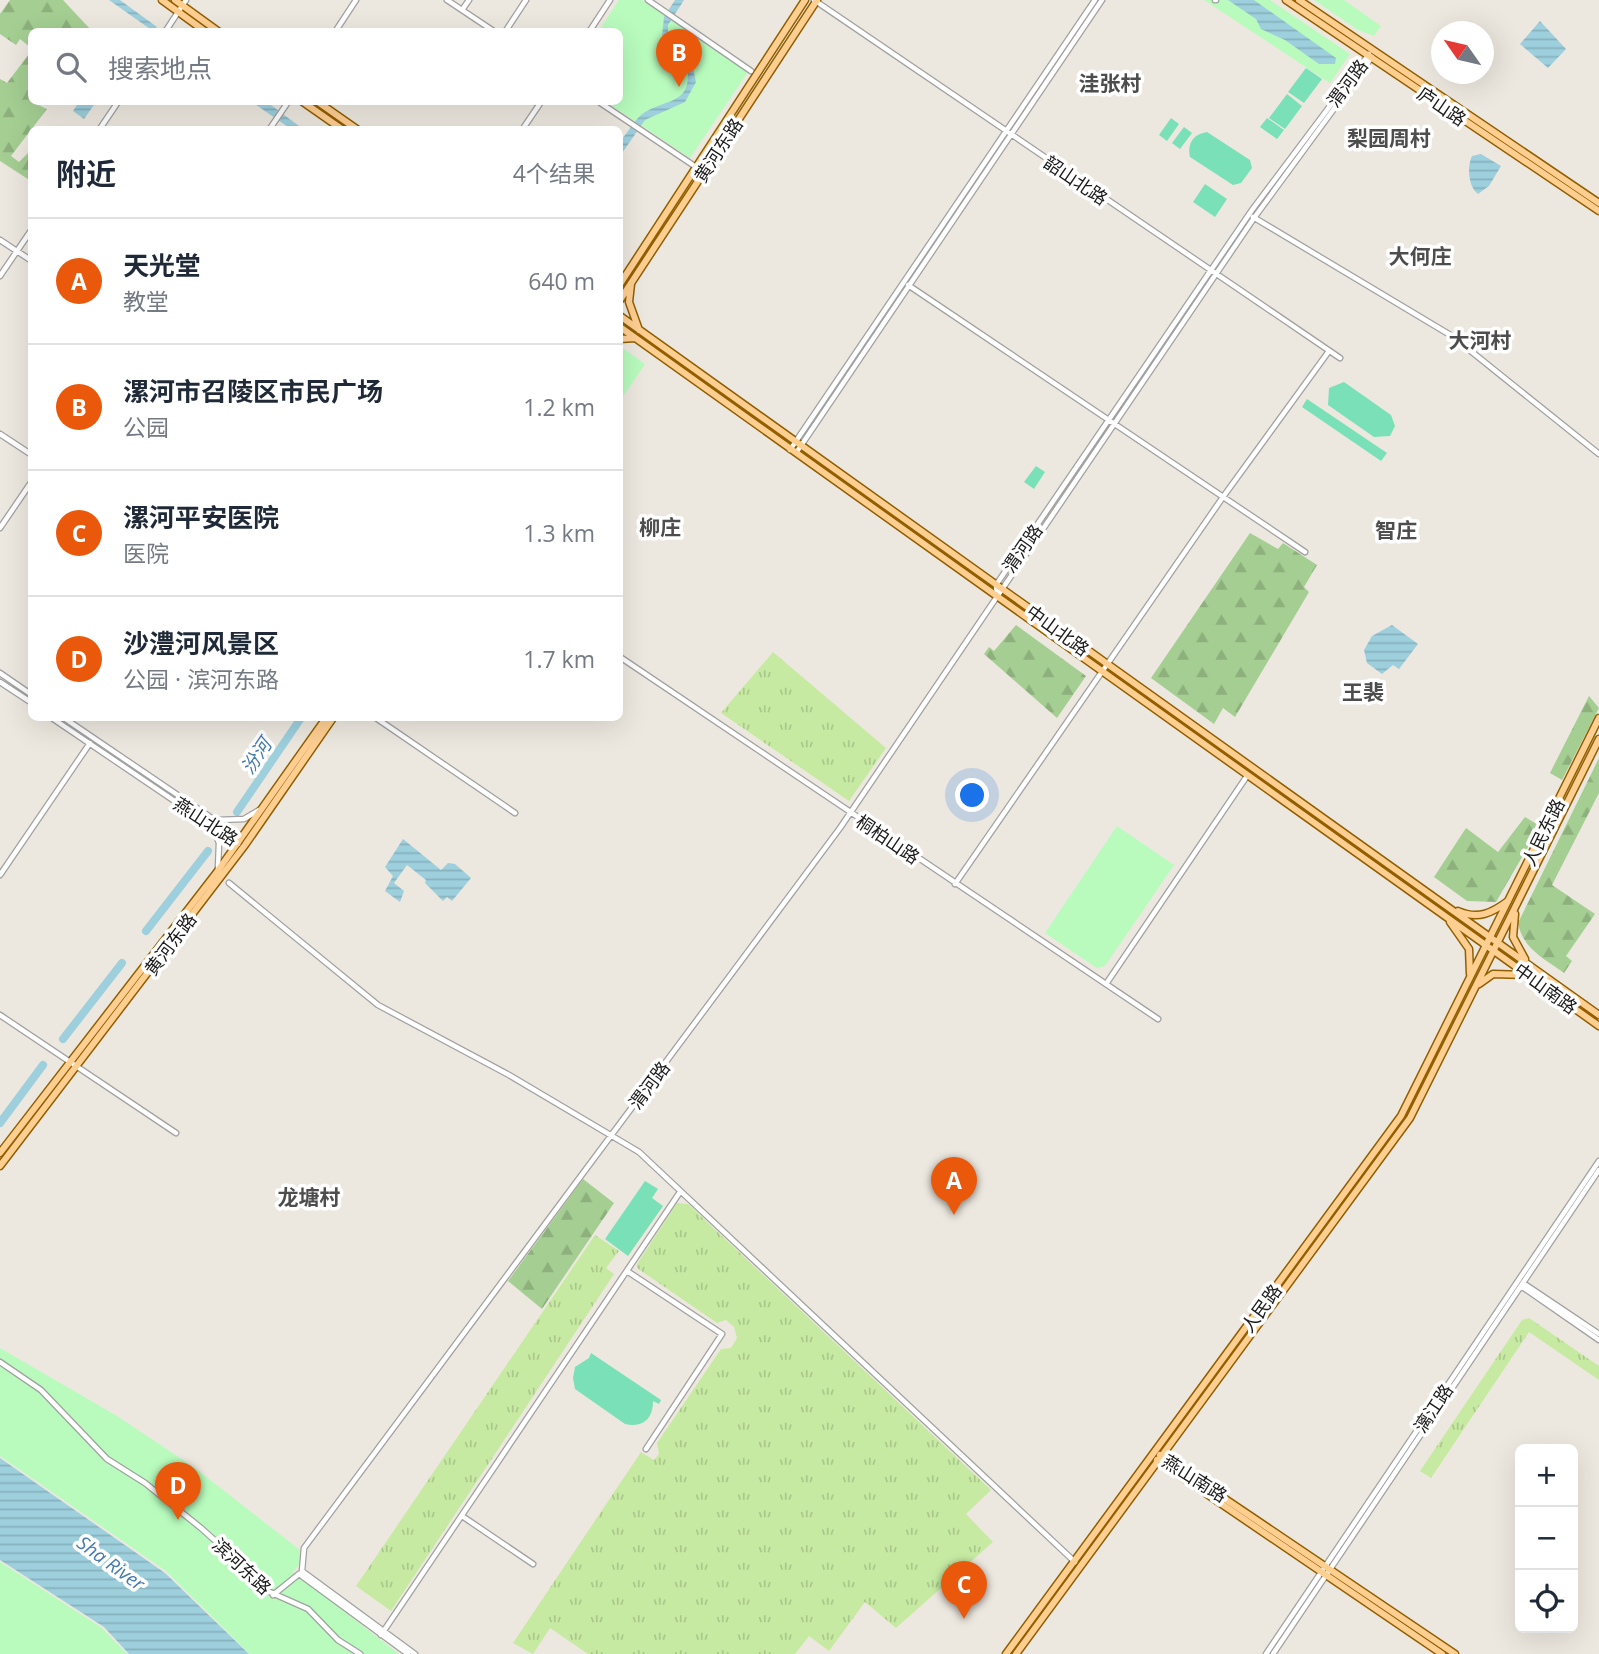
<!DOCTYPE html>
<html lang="zh">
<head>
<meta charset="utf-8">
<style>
  body { margin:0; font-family:"Open Sans","Noto Sans SC",sans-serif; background:#f6f6f7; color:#1f2937 }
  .controls { position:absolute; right:21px; bottom:21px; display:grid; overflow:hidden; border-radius:10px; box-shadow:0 7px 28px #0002 }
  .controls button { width:63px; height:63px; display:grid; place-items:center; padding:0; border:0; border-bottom:2px solid #e0e1e3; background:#fff; color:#1f2937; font:35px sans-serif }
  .compass { position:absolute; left:1431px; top:21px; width:63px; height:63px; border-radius:50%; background:#fff; box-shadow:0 7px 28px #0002; rotate:304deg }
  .you { position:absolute; left:973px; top:796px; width:24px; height:24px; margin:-18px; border:5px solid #fff; border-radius:50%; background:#1a73e8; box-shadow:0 0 0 10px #1a73e833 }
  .badge { display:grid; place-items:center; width:46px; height:46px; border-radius:50%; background:#ea580c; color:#fff; font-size:23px; font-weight:700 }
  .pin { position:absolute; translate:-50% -58px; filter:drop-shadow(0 2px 4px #0008) }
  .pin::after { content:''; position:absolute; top:37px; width:24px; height:21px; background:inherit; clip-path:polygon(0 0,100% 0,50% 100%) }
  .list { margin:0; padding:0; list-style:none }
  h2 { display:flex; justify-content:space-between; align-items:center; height:91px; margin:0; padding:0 28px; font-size:30px }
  h2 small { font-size:23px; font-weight:400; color:#747a83 }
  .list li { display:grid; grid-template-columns:46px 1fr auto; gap:21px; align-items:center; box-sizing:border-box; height:126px; padding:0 28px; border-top:2px solid #e0e1e3 }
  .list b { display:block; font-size:26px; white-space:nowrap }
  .list p { margin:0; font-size:23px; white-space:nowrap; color:#747a83 }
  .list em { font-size:23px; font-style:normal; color:#747a83 }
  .icon { flex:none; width:38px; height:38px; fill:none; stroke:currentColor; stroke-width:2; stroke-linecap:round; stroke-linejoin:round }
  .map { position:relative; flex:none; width:1599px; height:1654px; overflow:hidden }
  .search { position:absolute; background:#fff; box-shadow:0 7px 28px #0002; left:28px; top:28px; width:595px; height:77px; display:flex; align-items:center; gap:18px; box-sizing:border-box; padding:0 24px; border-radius:10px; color:#747a83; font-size:26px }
  .panel { position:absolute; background:#fff; box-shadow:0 7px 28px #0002; left:28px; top:126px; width:595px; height:595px; border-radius:10px }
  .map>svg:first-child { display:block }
</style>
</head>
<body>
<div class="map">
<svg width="1599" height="1654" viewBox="0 0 1599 1654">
  <defs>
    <pattern id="grass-tufts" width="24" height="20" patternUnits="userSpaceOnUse" patternTransform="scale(1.75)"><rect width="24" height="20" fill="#c6eaa2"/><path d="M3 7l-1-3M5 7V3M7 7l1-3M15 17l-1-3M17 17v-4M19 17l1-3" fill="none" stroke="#aac88b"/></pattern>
    <pattern id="forest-firs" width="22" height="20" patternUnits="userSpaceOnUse" patternTransform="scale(1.75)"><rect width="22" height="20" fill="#a4ce92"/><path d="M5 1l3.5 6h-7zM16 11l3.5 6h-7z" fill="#8db07d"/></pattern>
    <pattern id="water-rules" width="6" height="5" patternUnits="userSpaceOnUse" patternTransform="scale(1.75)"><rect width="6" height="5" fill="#9dcfdd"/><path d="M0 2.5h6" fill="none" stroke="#87b1bd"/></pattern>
  </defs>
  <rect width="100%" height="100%" fill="#ede8df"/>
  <path fill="url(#grass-tufts)" d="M 773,652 L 886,748 L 849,801 L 721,713 Z
    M 677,1203 L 688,1204 L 991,1490 L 966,1514 L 993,1542 L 896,1628 L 865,1602 L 829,1651 L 809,1636 L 795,1654 L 588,1654 L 550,1628 L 533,1654 L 513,1643 L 641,1452 L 654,1460 L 659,1454 L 657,1443 L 721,1349 L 731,1348 L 737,1338 L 734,1327 L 726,1320 L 717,1323 L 637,1268 L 637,1264 Z
    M 595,1235 L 619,1251 L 606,1268 L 614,1274 L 391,1611 L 356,1586 Z
    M 1529,1318 L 1599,1366 L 1599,1380 L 1529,1332 L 1431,1478 L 1420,1471 L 1522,1320 Z"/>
  <path fill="url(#forest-firs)" d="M 10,0 L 63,0 L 91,30 L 32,32 L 31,48 L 20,39 L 16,45 L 0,34 L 0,14 Z
    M 32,50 L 32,102 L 47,109 L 11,156 L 19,162 L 29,152 L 31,154 L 31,181 L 0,161 L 0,79 L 7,83 Z
    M 1250,533 L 1278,549 L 1283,543 L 1317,565 L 1304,587 L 1309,592 L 1235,717 L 1223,708 L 1214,724 L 1151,678 Z
    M 1016,625 L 1086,676 L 1057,718 L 984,654 L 989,647 L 994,651 Z
    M 1589,696 L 1599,708 L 1562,780 L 1550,773 Z
    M 1599,758 L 1599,793 L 1552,885 L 1595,914 L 1566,956 L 1572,961 L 1564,973 C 1543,958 1523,949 1518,923 Z
    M 1525,817 L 1540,826 L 1496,902 L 1467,901 L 1434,877 L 1466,828 L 1498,852 Z
    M 583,1179 L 614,1203 L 542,1309 L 508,1281 Z"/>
  <path fill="#b8fbbd" d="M 619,0 L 642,0 L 748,72 L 690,158 L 606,102 L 620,102 L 620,32 L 598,32 Z
    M 1204,0 L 1270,0 L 1350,54 L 1330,83 Z
    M 1314,0 L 1344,0 L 1381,26 L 1374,36 L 1358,30 Z
    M 620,346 L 645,364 L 620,401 Z
    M 1117,826 L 1174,865 L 1105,966 L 1097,968 L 1045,933 Z
    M 0,1348 L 117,1416 L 195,1468 L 300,1550 L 299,1565 L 293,1572 L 399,1654 L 250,1654 L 166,1571 L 0,1456 Z
    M 0,1562 L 102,1628 L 127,1654 L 0,1654 Z"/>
  <path fill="#79e0b7" d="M 1306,68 L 1322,79 L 1304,103 L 1288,92 Z
    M 1287,94 L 1302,106 L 1285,129 L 1269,118 Z
    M 1171,118 L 1179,124 L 1167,141 L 1159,135 Z
    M 1267,118 L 1284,130 L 1277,139 L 1260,127 Z
    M 1184,127 L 1192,133 L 1180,149 L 1172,143 Z
    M 1207,132 L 1250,160 L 1252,168 L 1241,183 L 1233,185 L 1190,157 C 1187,144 1193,134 1207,132 Z
    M 1205,184 L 1227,199 L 1215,217 L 1193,202 Z
    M 1344,382 L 1391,415 L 1395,426 L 1390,436 L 1374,437 L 1328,405 L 1329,388 Z
    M 1307,399 L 1387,453 L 1381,461 L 1302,407 Z
    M 1036,466 L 1045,472 L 1034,489 L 1024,482 Z
    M 645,1181 L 658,1189 L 652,1198 L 663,1206 L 628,1256 L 605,1239 Z
    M 591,1353 L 661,1400 L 659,1404 L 653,1401 C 653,1419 643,1428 625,1424 L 575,1389 L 573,1378 L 575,1367 L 589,1358 Z"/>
  <path fill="url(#water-rules)" d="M 109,0 L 120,0 L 157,27 L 153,31 Z
    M 675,0 L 684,0 L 668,25 L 668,34 L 691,58 L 696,82 L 685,102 L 645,120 L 620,156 L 620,141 C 628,133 635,118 645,112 C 669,98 693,104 687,65 L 662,36 L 664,17 Z
    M 1228,0 L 1254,0 L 1336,58 L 1335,64 L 1319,64 L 1285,40 L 1261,29 L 1256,19 Z
    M 1540,21 L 1566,49 L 1548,68 L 1520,44 Z
    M 79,102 L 96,102 L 84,119 L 73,111 Z
    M 252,102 L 267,102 L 303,129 L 291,129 Z
    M 1481,154 L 1501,166 L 1489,186 L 1478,194 C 1468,187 1467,166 1472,156 Z
    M 1392,625 L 1418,644 L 1399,669 L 1393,665 L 1382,674 L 1367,663 L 1364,650 L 1372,636 Z
    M 403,839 L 441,870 L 448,863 L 455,864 L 471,878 L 452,901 L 447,897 L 443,901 L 425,883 L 426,880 L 407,865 L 394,883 L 404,891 L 400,902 L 385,891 L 393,876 L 385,867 Z
    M 0,1458 L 165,1573 L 249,1654 L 129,1654 L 104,1627 L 0,1560 Z"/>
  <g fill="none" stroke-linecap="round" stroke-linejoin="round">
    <path stroke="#9dcfdd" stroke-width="8" d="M 237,812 L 301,718
      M 146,931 L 208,851
      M 63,1039 L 122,963
      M 0,1123 L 43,1065"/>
    <defs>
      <path id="minor" d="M 447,0 L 495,32
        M 648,0 L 751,71
        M 814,0 L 1340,358
        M 1215,0 L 1216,0
        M 462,10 L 469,0
        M 165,32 L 186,0
        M 335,32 L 356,0
        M 505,32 L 526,0
        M 589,32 L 610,0
        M 599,102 L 696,167
        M 99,130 L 118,102
        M 269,130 L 288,102
        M 522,130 L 541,102
        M 1253,217 L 1452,336 L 1599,454
        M 0,240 L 32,261
        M 0,276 L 32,229
        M 908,285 L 1305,552
        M 0,434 L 32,455
        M 790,450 L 1095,0
        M 796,453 L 1102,0
        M 0,528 L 32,481
        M 997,596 L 996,585 L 1252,210 L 1369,54
        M 620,657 L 1158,1019
        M 0,673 L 32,695
        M 0,682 L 32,703
        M 52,718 L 238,844
        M 64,718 L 241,838
        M 376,718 L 515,813
        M 218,820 L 244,819 L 259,810
        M 214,829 L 219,843 L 218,868
        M 0,875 L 90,743
        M 229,883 L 378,1005 L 509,1075 L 639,1152 L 1075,1562
        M 955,884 L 1223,497 L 1329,351
        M 1106,984 L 1247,776
        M 0,1015 L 176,1133
        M 627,1271 L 722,1334 L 646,1449
        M 1523,1283 L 1599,1334
        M 1521,1286 L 1599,1340
        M 0,1362 L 41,1390 L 107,1459 L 145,1483 L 201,1528 L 240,1563 L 263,1589 L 308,1609 L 338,1640 L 360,1654
        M 462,1516 L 533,1564
        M 302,1571 L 304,1548 L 840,828 L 1254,218 L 1372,57
        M 302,1571 L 415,1654
        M 299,1574 L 408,1654
        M 273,1595 L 299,1574
        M 381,1635 L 680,1192
        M 1266,1654 L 1599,1161
        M 1273,1654 L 1599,1170"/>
      <path id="major" d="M 162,0 L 206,32
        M 175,0 L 219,32
        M 1286,0 L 1599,211
        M 1299,0 L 1599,203
        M 303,102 L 343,130
        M 318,102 L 358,130
        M 620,284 L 805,0
        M 631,284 L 629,302 L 639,330
        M 620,300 L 817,0
        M 620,316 L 1599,1015
        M 620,327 L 1599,1026
        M 620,339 L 635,338
        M 1458,911 C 1478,920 1492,913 1508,901
        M 1515,914 L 1513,937 L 1525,959
        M 1450,922 L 1469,949 L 1470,974
        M 1479,984 L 1493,974 L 1528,975
        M 0,1153 L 217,872 L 326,718
        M 0,1166 L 245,845 L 333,718
        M 1160,1455 L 1455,1654
        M 1157,1460 L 1442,1654
        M 1006,1654 L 1401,1116 L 1599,718
        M 1016,1654 L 1410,1118 L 1599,739"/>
    </defs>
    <use href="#minor" stroke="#a1a1a1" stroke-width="7"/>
    <use href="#major" stroke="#915f00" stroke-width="9"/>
    <use href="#minor" stroke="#fff" stroke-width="4.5"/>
    <use href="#major" stroke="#ffcf92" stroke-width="6"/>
  </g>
  <g text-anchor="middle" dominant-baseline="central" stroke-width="7" stroke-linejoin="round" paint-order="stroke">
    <g font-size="18" fill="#1a1a1a" stroke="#fff">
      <text transform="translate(1347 83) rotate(-53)">渭河路</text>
      <text transform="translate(1442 106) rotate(34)">庐山路</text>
      <text transform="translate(718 150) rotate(-57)">黄河东路</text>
      <text transform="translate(1076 180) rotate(34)">韶山北路</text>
      <text transform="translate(1022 548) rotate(-55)">渭河路</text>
      <text transform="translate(1058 630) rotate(36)">中山北路</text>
      <text transform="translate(206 821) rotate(33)">燕山北路</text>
      <text transform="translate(1543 832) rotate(-64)">人民东路</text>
      <text transform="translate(888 839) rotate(34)">桐柏山路</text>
      <text transform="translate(170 944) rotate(-53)">黄河东路</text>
      <text transform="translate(1546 988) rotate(36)">中山南路</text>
      <text transform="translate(649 1085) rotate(-53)">渭河路</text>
      <text transform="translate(1261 1308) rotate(-54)">人民路</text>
      <text transform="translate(1433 1408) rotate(-56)">漓江路</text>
      <text transform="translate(1195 1478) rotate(32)">燕山南路</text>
      <text transform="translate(242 1566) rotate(43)">滨河东路</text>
    </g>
    <g font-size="19" font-style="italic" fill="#457aac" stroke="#fff">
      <text transform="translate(256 756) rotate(-56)">汾河</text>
      <text transform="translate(111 1563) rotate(36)">Sha River</text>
    </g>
    <g font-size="21" font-weight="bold" fill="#4d4d4d" stroke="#fff">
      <text x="1110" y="83">洼张村</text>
      <text x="1389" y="138">梨园周村</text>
      <text x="1420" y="256">大何庄</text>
      <text x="1480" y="340">大河村</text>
      <text x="660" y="527">柳庄</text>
      <text x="1396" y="530">智庄</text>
      <text x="1363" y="692">王裴</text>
      <text x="309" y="1197">龙塘村</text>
    </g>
  </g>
</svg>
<div class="controls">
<button>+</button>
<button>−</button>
<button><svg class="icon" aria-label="locate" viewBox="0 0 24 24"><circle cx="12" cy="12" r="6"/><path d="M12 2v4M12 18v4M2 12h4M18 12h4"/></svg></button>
</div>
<svg class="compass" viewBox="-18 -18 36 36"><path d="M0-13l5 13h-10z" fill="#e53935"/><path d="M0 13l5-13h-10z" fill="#747a83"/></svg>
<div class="you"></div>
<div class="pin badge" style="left:954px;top:1215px">A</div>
<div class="pin badge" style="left:679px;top:87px">B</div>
<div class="pin badge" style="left:964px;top:1619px">C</div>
<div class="pin badge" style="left:178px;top:1520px">D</div>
<div class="search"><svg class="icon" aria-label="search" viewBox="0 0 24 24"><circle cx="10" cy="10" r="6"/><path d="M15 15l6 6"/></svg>搜索地点</div>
<section class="panel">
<h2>附近<small>4个结果</small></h2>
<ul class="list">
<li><span class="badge">A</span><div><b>天光堂</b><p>教堂</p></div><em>640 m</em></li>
<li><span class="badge">B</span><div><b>漯河市召陵区市民广场</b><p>公园</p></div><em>1.2 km</em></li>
<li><span class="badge">C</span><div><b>漯河平安医院</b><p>医院</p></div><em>1.3 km</em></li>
<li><span class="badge">D</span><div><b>沙澧河风景区</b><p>公园 · 滨河东路</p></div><em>1.7 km</em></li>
</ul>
</section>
</div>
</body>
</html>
